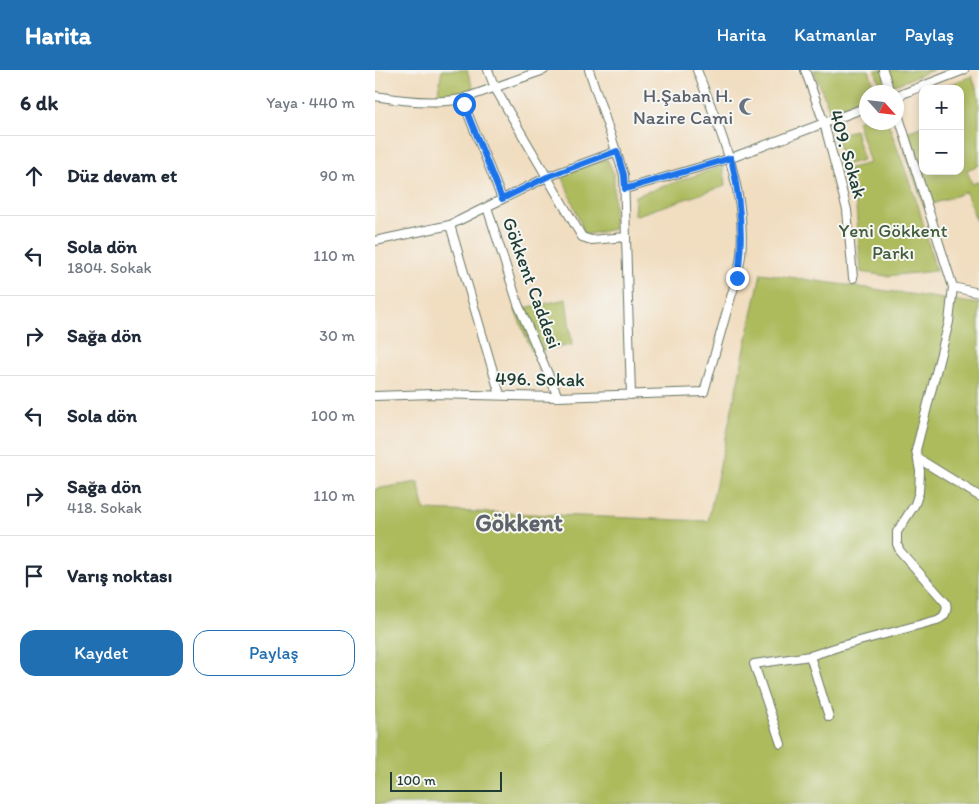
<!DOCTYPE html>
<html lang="tr">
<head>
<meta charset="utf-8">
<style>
  body { margin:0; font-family:Itim,sans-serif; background:#f6f6f7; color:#1f2937 }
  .controls { position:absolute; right:15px; top:15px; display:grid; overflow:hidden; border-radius:10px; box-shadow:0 2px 8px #0003 }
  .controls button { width:45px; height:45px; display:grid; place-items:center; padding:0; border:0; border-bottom:1px solid #e0e1e3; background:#fff; color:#1f2937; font:25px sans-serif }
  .compass { position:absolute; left:484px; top:15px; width:45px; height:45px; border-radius:50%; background:#fff; box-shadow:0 2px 8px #0003; rotate:117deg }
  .scale { position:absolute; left:15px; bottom:12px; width:112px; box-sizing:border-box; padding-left:5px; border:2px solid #1f3d34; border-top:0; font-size:14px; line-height:18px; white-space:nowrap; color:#1f3d34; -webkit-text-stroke:4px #f6f6f2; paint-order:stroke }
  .stop { position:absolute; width:15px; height:15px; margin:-11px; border:4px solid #1a73e8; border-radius:50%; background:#fff }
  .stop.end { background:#1a73e8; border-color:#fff; box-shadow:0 1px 5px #0008 }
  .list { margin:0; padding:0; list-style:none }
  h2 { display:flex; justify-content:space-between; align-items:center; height:65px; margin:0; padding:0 20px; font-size:21px }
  h2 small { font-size:16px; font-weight:400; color:#747a83 }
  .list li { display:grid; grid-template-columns:32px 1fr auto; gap:15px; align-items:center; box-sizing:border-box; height:80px; padding:0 20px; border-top:1px solid #e0e1e3 }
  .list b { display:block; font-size:19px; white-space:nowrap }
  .list p { margin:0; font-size:16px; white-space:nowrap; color:#747a83 }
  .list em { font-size:16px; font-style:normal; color:#747a83 }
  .actions { display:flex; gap:10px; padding:15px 20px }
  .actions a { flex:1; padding:11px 0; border:1px solid #1f6fb2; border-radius:15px; text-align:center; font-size:18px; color:#1f6fb2 }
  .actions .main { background:#1f6fb2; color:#fff }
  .icon { flex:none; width:28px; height:28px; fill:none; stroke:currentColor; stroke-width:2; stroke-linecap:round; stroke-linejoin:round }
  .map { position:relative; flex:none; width:604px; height:734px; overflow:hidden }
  header { display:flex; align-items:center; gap:30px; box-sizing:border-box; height:70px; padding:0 25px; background:#1f6fb2; color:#fff }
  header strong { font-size:24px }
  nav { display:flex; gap:28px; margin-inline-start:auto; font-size:18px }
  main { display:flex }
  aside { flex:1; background:#fff }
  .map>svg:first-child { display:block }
</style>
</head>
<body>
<header>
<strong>Harita</strong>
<nav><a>Harita</a><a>Katmanlar</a><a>Paylaş</a></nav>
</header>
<main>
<aside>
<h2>6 dk<small>Yaya · 440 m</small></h2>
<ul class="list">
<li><svg class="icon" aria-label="ahead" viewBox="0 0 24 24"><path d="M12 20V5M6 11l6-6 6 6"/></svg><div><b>Düz devam et</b></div><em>90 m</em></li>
<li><svg class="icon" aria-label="left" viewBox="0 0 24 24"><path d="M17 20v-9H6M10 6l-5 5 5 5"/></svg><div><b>Sola dön</b><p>1804. Sokak</p></div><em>110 m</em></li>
<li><svg class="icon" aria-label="right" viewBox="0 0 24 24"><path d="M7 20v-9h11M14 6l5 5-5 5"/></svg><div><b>Sağa dön</b></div><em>30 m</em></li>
<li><svg class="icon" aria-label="left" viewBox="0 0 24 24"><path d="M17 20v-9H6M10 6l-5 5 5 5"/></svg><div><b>Sola dön</b></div><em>100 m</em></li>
<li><svg class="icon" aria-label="right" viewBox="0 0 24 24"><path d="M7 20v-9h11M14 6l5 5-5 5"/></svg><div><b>Sağa dön</b><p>418. Sokak</p></div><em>110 m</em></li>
<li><svg class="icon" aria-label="arrive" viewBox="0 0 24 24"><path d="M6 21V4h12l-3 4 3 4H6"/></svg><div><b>Varış noktası</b></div></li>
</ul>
<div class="actions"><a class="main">Kaydet</a><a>Paylaş</a></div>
</aside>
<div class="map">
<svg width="604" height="734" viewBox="0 0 604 734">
  <rect width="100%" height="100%" fill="#f6f6f2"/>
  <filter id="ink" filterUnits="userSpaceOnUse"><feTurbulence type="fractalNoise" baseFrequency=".02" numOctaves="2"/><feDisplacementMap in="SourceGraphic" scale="10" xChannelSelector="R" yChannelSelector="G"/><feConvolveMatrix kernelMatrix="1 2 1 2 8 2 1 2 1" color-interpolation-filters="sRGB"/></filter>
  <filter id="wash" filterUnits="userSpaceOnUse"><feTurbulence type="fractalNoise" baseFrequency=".0096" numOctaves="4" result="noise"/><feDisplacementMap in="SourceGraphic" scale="20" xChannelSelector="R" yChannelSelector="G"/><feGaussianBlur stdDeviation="1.12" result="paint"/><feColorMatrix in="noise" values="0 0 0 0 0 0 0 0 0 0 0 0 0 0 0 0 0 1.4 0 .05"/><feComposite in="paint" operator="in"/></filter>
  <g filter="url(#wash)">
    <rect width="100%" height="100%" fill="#f1ddbf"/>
    <path fill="#adbb5d" stroke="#667c48" d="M 67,0 L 92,0 L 98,18 L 61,32 Z
      M 439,0 L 494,0 L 501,22 L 492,22 L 491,27 L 455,42 Z
      M 500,0 L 558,0 L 507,20 Z
      M 597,6 L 604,27 L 604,95 L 592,100 L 597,114 L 604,111 L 603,155 L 591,122 L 549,137 L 524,65 L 548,56 L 548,101 L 585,101 L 585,19 L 562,19 Z
      M 491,48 L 492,52 L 513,53 L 543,135 L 561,201 L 511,206 L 486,202 L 481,137 L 471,99 L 495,93 L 482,51 Z
      M 480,60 L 488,90 L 469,95 L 461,65 Z
      M 232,89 L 239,104 L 239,159 L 210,165 L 187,105 Z
      M 348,96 L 350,116 L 259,146 L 260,126 Z
      M 386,203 L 604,234 L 604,734 L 0,734 L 0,419 L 43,412 L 50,440 L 333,451 Z
      M 191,229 L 197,275 L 157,282 L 140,240 Z"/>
  </g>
  <g filter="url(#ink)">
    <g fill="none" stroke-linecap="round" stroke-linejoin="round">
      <defs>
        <path id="minor" d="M 113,0 L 120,18 L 207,167 L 216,170 L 251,167
          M 214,0 L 249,105 L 256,325
          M 430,0 L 449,53 L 472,140 L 478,208
          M 508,0 L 515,22
          M 0,26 C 28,31 59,34 87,29
          M 522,26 L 589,0
          M 250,119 L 356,88 L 492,37
          M 127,129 L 87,29 L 169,0
          M 112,137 L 143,234 L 183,327
          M 75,155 L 125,325
          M 0,171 L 75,155 L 172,107 L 242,81
          M 578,217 L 604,223
          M 0,326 L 57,324 L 183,327 L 329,322 C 337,293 345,265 353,237 C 358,220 364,203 366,185 C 372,118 345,61 322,0
          M 544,389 L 604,426
          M 435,586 L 454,647
          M 406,674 L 379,594 L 435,586 L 466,576 L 562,550 C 570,547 573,541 571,533 L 525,481 L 522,474 L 522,462 L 540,434 L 544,422 L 545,401 L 541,380 L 574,252 L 578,217 L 522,41"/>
      </defs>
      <use href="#minor" stroke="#687565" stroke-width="10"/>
      <use href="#minor" stroke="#fff" stroke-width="8"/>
    </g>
  </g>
  <g fill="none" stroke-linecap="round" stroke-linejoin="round" filter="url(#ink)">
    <path stroke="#1a73e8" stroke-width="6" d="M 89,34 L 127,129 L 172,107 L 242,81 L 249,105 L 250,119 L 356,88 C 365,127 370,168 362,208"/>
  </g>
  <defs>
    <symbol id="mosque-bare" viewBox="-9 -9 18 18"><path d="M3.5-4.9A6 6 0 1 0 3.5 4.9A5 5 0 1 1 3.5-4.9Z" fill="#6b7280" stroke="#f6f6f2" stroke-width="2.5" paint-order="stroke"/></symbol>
  </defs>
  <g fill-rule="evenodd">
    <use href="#mosque-bare" x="360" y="24" width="25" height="25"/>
  </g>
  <g text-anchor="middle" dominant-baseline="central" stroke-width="4" stroke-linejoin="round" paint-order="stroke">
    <g font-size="19" fill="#5b616d" stroke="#f6f6f2" text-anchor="end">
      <text x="358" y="25">H.Şaban H.<tspan x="358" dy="22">Nazire Cami</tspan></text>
    </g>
    <g font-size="19" fill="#1f3d34" stroke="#f6f6f2">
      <text transform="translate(473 84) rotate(74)">409. Sokak</text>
      <text transform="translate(157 213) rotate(70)">Gökkent Caddesi</text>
      <text transform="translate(165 309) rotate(1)">496. Sokak</text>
    </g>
    <g font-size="19" fill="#425c3e" stroke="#f6f6f2">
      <text x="518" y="160">Yeni Gökkent<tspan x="518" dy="22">Parkı</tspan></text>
    </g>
    <g font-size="24" font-weight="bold" fill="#5d626b" stroke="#f6f6f2">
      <text x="144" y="452">Gökkent</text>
    </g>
  </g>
</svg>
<div class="controls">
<button>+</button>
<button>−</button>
</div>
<svg class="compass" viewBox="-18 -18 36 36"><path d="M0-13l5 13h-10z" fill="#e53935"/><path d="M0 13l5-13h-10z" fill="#747a83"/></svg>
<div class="scale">100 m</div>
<div class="stop" style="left:89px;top:34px"></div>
<div class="stop end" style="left:362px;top:208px"></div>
</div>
</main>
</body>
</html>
